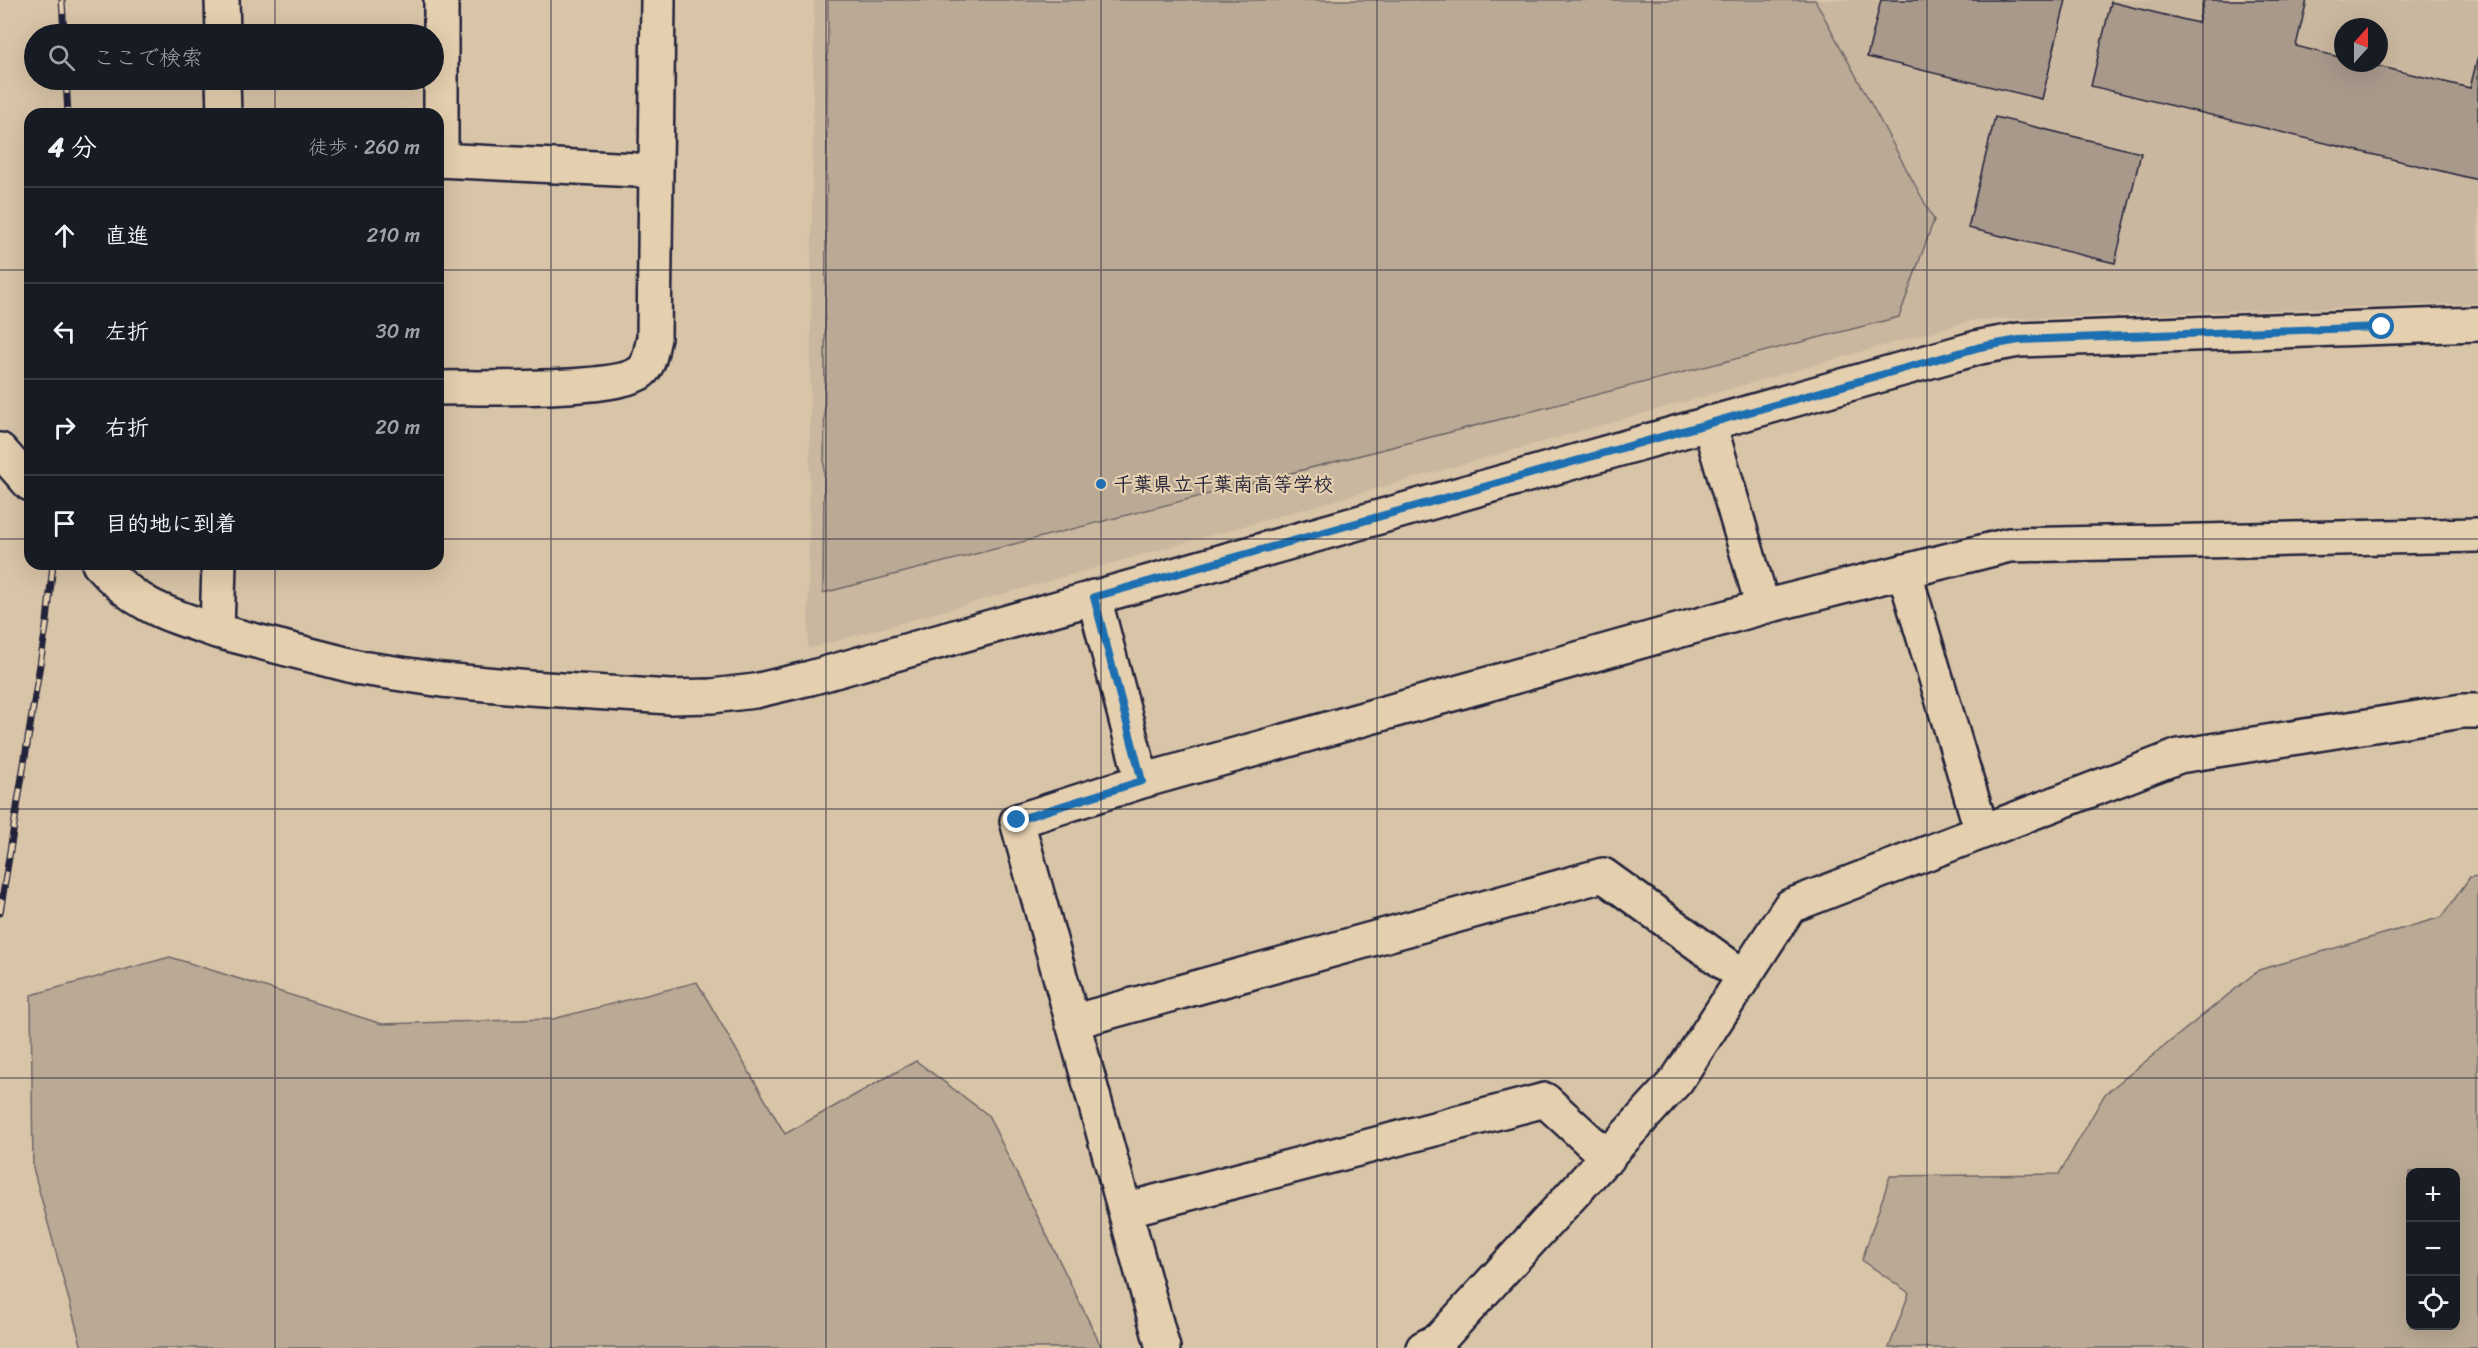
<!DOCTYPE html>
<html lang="ja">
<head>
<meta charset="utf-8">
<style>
  body { margin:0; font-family:Sriracha,"Klee One",sans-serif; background:#242831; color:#f1f3f6 }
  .controls { position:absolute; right:18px; bottom:18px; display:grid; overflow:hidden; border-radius:12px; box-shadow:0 6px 24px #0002 }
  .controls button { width:54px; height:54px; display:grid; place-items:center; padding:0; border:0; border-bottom:2px solid #363941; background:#171b24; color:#f1f3f6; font:30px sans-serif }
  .compass { position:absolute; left:2334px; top:18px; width:54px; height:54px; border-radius:50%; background:#171b24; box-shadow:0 6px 24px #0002; rotate:21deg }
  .stop { position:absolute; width:18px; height:18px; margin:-14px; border:4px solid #1f6fb2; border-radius:50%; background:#fff }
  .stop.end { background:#1f6fb2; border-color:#fff; box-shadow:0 2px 6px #0008 }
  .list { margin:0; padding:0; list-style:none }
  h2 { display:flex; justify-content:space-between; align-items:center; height:78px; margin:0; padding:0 24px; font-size:26px }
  h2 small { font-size:20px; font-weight:400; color:#9ea1a6 }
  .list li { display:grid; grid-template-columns:39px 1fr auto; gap:18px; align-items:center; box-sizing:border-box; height:96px; padding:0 24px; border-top:2px solid #363941 }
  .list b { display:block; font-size:22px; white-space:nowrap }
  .list em { font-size:20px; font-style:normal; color:#9ea1a6 }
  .icon { flex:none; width:33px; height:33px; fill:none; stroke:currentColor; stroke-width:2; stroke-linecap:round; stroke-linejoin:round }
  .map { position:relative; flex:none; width:2478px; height:1348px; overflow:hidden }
  .search { position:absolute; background:#171b24; box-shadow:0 6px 24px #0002; left:24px; top:24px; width:420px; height:66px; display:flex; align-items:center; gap:15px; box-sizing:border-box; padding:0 21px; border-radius:33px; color:#9ea1a6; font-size:22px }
  .panel { position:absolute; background:#171b24; box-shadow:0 6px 24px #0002; left:24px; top:108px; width:420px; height:462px; border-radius:18px }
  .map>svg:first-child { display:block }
</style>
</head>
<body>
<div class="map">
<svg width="2478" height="1348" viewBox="0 0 2478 1348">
  <rect width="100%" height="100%" fill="#d8c4a7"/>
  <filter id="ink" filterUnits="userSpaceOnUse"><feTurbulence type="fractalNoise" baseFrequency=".0167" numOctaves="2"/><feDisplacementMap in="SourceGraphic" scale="12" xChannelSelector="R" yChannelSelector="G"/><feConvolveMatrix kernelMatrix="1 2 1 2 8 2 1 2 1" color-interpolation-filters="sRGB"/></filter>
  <g filter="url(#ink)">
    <path fill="#cab79f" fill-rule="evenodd" d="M 814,0 L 2478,0 L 2478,303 L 1974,320 L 808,649 ZM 2343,27 L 2379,27 L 2379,63 L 2343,63 Z"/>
    <path fill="#baaa95" stroke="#6e6668" stroke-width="1.5" fill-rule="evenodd" d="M 828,0 L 1815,0 L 1934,220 L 1899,317 L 823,593 Z
      M 2478,876 L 2478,1348 L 1889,1348 L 1909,1293 L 1862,1260 L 1890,1176 L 2059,1174 L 2105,1094 L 2259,970 L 2442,917 L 2470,877 ZM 2410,1172 L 2456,1172 L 2456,1326 L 2410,1326 Z
      M 170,957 L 382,1024 L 553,1019 L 697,982 L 785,1134 L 916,1061 L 988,1115 L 1102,1348 L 82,1348 L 33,1168 L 31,995 Z"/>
    <path fill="#a8998b" stroke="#22223b" stroke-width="1.5" d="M 1881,0 L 2066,0 L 2042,99 L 1867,57 Z
      M 2204,0 L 2307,0 L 2296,46 L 2343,58 L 2343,63 L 2365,63 L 2470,88 L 2478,56 L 2478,180 L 2091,86 L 2111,2 L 2198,23 Z
      M 1995,117 L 2141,153 L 2115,263 L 1968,228 Z"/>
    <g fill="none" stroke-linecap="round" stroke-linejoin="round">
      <defs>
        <path id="street" d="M 438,160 L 656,171
          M 441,160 L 441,0
          M 438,388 C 477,387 615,392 641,372 C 650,365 651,349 654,338 L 658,0
          M 1709,423 L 1763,607
          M 0,450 L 30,484
          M 99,564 C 136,606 166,614 217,631
          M 1904,571 L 1982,832
          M 1094,597 L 1142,781 L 1017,821 L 1163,1348
          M 1142,781 L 1763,607 L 2009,545 L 2478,535
          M 1072,1022 L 1603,875 L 1744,977
          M 1125,1210 L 1545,1100 L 1608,1158
          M 1423,1348 L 1440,1339 L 1677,1080 L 1790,906 L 2179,756 L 2462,711 L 2478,711"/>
        <path id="secondary" d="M 222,0 L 223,34
          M 223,80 L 224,114
          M 219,564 L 217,631 L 361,668 L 442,680 L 530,688 L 670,697 L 712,696 L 755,691 L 810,678 L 1980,347 L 2019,340 L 2478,324"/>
      </defs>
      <use href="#street" stroke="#22223b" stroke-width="38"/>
      <use href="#secondary" stroke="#22223b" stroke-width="38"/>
      <use href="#street" stroke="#e4cfae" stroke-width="33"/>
      <use href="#secondary" stroke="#e4cfae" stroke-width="33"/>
      <defs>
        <path id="rail" d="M 62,0 L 64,34
          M 66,80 L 68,114
          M 0,913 L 47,621 L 53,564"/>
      </defs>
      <use href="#rail" stroke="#22223b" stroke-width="7"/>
      <use href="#rail" stroke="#e4cfae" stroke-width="4.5" stroke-dasharray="14" stroke-linecap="butt"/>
    </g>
  </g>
  <g fill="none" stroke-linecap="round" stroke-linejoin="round" filter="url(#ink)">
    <path stroke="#1f6fb2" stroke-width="8" d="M 1017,820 L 1142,781 L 1094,597 L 1980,347 L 2019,340 L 2382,327"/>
  </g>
  <path fill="none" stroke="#22223b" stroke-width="1.5" stroke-opacity="0.55" d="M 275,0 L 275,34M 551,0 L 551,1348M 826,0 L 826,1348M 1101,0 L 1101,1348M 1377,0 L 1377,1348M 1652,0 L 1652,1348M 1927,0 L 1927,1348M 2203,0 L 2203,1348M 275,80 L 275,114M 0,270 L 30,270M 438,270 L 2478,270M 0,539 L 30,539M 438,539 L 2478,539M 275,564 L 275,1348M 0,809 L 2478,809M 0,1078 L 2478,1078"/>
  <circle fill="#1f6fb2" stroke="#e4cfae" stroke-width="2" cx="1101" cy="484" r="6"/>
  <g text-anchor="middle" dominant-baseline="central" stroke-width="4.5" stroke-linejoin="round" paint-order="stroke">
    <g font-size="20" font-weight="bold" fill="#22223b" stroke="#e4cfae" text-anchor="start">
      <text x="1113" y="484">千葉県立千葉南高等学校</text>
    </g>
  </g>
</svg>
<div class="controls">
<button>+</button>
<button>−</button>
<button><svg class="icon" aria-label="locate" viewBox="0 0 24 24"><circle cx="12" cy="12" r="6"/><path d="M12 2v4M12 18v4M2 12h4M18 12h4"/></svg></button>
</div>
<svg class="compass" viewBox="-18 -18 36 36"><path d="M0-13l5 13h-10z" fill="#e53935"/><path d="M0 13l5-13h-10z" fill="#9ea1a6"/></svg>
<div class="stop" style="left:2382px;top:327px"></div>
<div class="stop end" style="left:1017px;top:820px"></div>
<div class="search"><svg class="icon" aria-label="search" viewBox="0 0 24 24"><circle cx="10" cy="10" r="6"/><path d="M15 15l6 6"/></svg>ここで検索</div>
<section class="panel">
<h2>4 分<small>徒歩 · 260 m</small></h2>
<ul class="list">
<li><svg class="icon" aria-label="ahead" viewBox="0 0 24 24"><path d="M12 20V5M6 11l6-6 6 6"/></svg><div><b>直進</b></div><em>210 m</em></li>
<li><svg class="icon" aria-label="left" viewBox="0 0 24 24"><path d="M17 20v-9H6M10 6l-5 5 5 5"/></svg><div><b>左折</b></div><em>30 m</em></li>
<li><svg class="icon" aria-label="right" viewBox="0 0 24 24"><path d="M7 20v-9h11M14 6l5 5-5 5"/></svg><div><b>右折</b></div><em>20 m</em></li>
<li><svg class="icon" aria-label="arrive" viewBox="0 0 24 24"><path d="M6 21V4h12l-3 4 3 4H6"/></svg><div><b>目的地に到着</b></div></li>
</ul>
</section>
</div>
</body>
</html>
